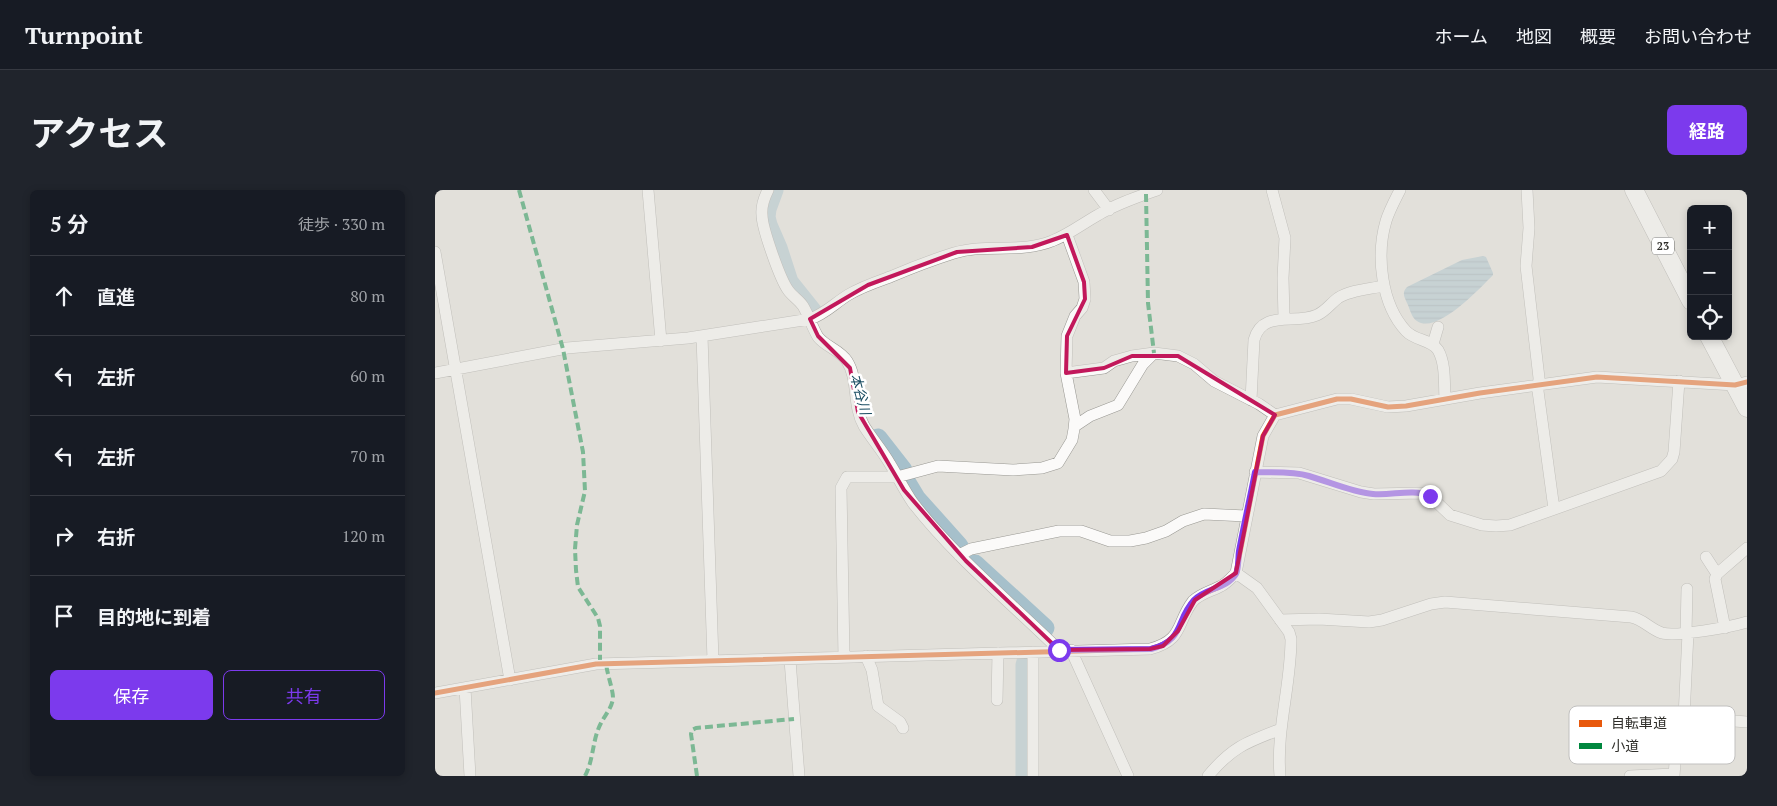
<!DOCTYPE html>
<html lang="ja">
<head>
<meta charset="utf-8">
<style>
  body { margin:0; font-family:"PT Serif","Noto Sans JP",serif; background:#20242c; color:#f1f3f6 }
  .controls { position:absolute; right:15px; top:15px; display:grid; overflow:hidden; border-radius:8px; box-shadow:0 2px 8px #0003 }
  .controls button { width:45px; height:45px; display:grid; place-items:center; padding:0; border:0; border-bottom:1px solid #363941; background:#171b24; color:#f1f3f6; font:25px sans-serif }
  .stop { position:absolute; width:15px; height:15px; margin:-11px; border:4px solid #7c3aed; border-radius:50%; background:#fff }
  .stop.end { background:#7c3aed; border-color:#fff; box-shadow:0 1px 5px #0008 }
  .list { margin:0; padding:0; list-style:none }
  h2 { display:flex; justify-content:space-between; align-items:center; height:65px; margin:0; padding:0 20px; font-size:21px }
  h2 small { font-size:16px; font-weight:400; color:#9ea1a6 }
  .list li { display:grid; grid-template-columns:32px 1fr auto; gap:15px; align-items:center; box-sizing:border-box; height:80px; padding:0 20px; border-top:1px solid #363941 }
  .list b { display:block; font-size:19px; white-space:nowrap }
  .list em { font-size:16px; font-style:normal; color:#9ea1a6 }
  .actions { display:flex; gap:10px; padding:15px 20px }
  .actions a { flex:1; padding:11px 0; border:1px solid #7c3aed; border-radius:8px; text-align:center; font-size:18px; color:#7c3aed }
  .actions .main { background:#7c3aed; color:#fff }
  .icon { flex:none; width:28px; height:28px; fill:none; stroke:currentColor; stroke-width:2; stroke-linecap:round; stroke-linejoin:round }
  .map { position:relative; flex:none; width:1312px; height:586px; overflow:hidden; border-radius:8px }
  header { display:flex; align-items:center; gap:30px; box-sizing:border-box; height:70px; padding:0 25px; background:#171b24; border-bottom:1px solid #363941 }
  header strong { font-size:24px }
  nav { display:flex; gap:28px; margin-inline-start:auto; font-size:18px }
  .intro { display:flex; align-items:center; justify-content:space-between; box-sizing:border-box; height:120px; padding:0 30px }
  h1 { margin:0; font-size:35px }
  .button { padding:12px 22px; border-radius:8px; background:#7c3aed; color:#fff; font-size:18px; font-weight:700 }
  main { display:flex; gap:30px; padding:0 30px }
  aside { flex:1; background:#171b24; border-radius:8px; box-shadow:0 2px 8px #0003 }
  .map>svg:first-child { display:block }
</style>
</head>
<body>
<header>
<strong>Turnpoint</strong>
<nav><a>ホーム</a><a>地図</a><a>概要</a><a>お問い合わせ</a></nav>
</header>
<div class="intro"><h1>アクセス</h1><a class="button">経路</a></div>
<main>
<aside>
<h2>5 分<small>徒歩 · 330 m</small></h2>
<ul class="list">
<li><svg class="icon" aria-label="ahead" viewBox="0 0 24 24"><path d="M12 20V5M6 11l6-6 6 6"/></svg><div><b>直進</b></div><em>80 m</em></li>
<li><svg class="icon" aria-label="left" viewBox="0 0 24 24"><path d="M17 20v-9H6M10 6l-5 5 5 5"/></svg><div><b>左折</b></div><em>60 m</em></li>
<li><svg class="icon" aria-label="left" viewBox="0 0 24 24"><path d="M17 20v-9H6M10 6l-5 5 5 5"/></svg><div><b>左折</b></div><em>70 m</em></li>
<li><svg class="icon" aria-label="right" viewBox="0 0 24 24"><path d="M7 20v-9h11M14 6l5 5-5 5"/></svg><div><b>右折</b></div><em>120 m</em></li>
<li><svg class="icon" aria-label="arrive" viewBox="0 0 24 24"><path d="M6 21V4h12l-3 4 3 4H6"/></svg><div><b>目的地に到着</b></div></li>
</ul>
<div class="actions"><a class="main">保存</a><a>共有</a></div>
</aside>
<div class="map">
<svg width="1312" height="586" viewBox="0 0 1312 586">
  <defs>
    <pattern id="water-rules" width="6" height="5" patternUnits="userSpaceOnUse" patternTransform="scale(1.25)"><rect width="6" height="5" fill="#a6c0cb"/><path d="M0 2.5h6" fill="none" stroke="#8fa5ae"/></pattern>
  </defs>
  <rect width="100%" height="100%" fill="#e2e0da"/>
  <path fill="url(#water-rules)" d="M 1048,66 L 1051,67 L 1058,83 L 1058,85 C 1045,98 1002,145 982,131 C 977,128 975,120 973,115 C 970,108 966,103 972,97 L 1027,70 Z"/>
  <g fill="none" stroke-linecap="round" stroke-linejoin="round">
    <path stroke="#a6c0cb" stroke-width="19" d="M 339,0 L 332,19 L 331,27 L 333,35 L 343,58 L 354,92 L 378,122
      M 443,248 L 468,280
      M 472,293 L 481,308 L 524,356
      M 540,374 L 610,438 L 608,440
      M 590,586 L 590,475 L 592,468"/>
    <defs>
      <path id="street" d="M 213,0 L 226,151
        M 333,0 C 329,8 326,16 327,25 C 327,38 345,89 353,100 C 357,106 364,110 368,116 C 374,126 377,137 383,147 C 391,157 405,160 412,171 C 424,190 417,215 429,236 C 437,249 447,260 455,274 C 463,287 469,300 478,313 C 520,367 575,412 624,460
        M 659,0 L 674,20
        M 837,0 L 850,48 L 848,88 L 849,128
        M 965,0 C 960,10 954,21 951,31 C 941,65 946,114 971,141 C 980,151 996,149 1003,160 C 1011,174 1009,194 1010,209
        M 1092,0 L 1094,38 L 1091,76 L 1104,188 L 1103,201 L 1119,319
        M 0,62 L 75,490
        M 267,146 L 278,470
        M 998,154 L 1003,137
        M 0,183 L 132,158 L 253,148 L 375,129 C 390,124 400,113 413,105 C 426,97 441,92 455,87 C 476,78 497,70 519,63 C 551,53 585,64 617,51 C 633,45 647,34 663,25 C 681,14 702,7 722,0
        M 631,183 L 669,178 L 679,171 L 697,166 L 719,163 L 743,166 L 759,174 L 779,191 L 824,214 L 840,225
        M 816,210 L 819,150 C 827,119 860,135 882,125 C 891,121 895,114 903,108 C 915,100 934,99 948,96
        M 640,236 L 655,226 L 683,215 L 708,174 L 719,163
        M 820,282 L 864,283 L 926,302 L 939,304 L 987,303 L 995,306 L 1015,325 L 1047,335 L 1061,336 L 1075,335 L 1226,281 L 1237,269 L 1239,262 L 1244,191
        M 524,365 L 536,359 L 624,341 L 646,341 L 675,351 L 695,351 L 711,348 L 731,341 L 748,331 L 769,324 L 811,326
        M 1271,367 L 1282,384
        M 801,383 L 822,398 L 854,442 L 856,449 C 856,495 841,540 845,586
        M 845,430 L 884,429 L 934,432 L 947,430 L 996,414 L 1010,412 L 1196,427 C 1208,429 1215,439 1227,443 C 1241,447 1296,437 1312,432
        M 1290,438 L 1280,389 L 1282,384 L 1312,358
        M 1251,443 L 1252,399
        M 636,460 L 693,586
        M 431,466 L 437,480 L 443,516 L 465,532 L 468,538
        M 409,467 L 406,298 L 412,287 L 462,287 L 503,276 L 578,280 L 607,278 L 623,273 L 637,250 L 639,239 L 640,229 L 631,183 L 632,146 L 640,126 L 647,118 L 650,109 L 649,92 L 632,45
        M 355,470 L 364,586
        M 30,498 L 35,586
        M 0,503 L 161,474 L 715,459 C 749,450 741,433 758,411 C 766,403 777,401 786,396 C 792,393 796,388 801,383 L 828,246 L 840,225 L 902,209 L 916,209 L 953,217 L 971,216 L 1045,203 L 1162,187 L 1300,195 L 1312,192
        M 562,510 L 563,463
        M 1249,527 L 1312,532
        M 598,586 L 598,462
        M 773,586 C 797,557 812,552 846,539
        M 1195,586 L 1239,584
        M 1239,586 L 1243,532 L 1249,527 L 1253,443"/>
      <path id="primary" d="M 1199,0 L 1256,111
        M 1274,146 L 1312,218"/>
    </defs>
    <use href="#street" stroke="#999893" stroke-width="12"/>
    <use href="#primary" stroke="#999893" stroke-width="19"/>
    <use href="#street" stroke="#fbfaf9" stroke-width="11"/>
    <use href="#primary" stroke="#fbfaf9" stroke-width="18"/>
    <path stroke="#00873e" stroke-width="4" stroke-dasharray="8 4" stroke-linecap="butt" d="M 84,0 L 128,159 L 148,262 L 150,301 L 142,335 L 140,359 L 141,380 L 143,397 L 163,428 L 165,436 L 165,474
      M 711,4 L 713,113 L 719,163
      M 150,586 C 159,569 157,550 166,533 C 170,525 177,518 178,508 C 178,499 172,484 171,473
      M 262,586 L 256,544 L 257,540 L 261,538 L 359,529"/>
    <defs>
      <path id="cycleway" d="M 0,503 L 161,474 L 715,459 C 749,450 741,433 758,411 C 766,403 777,401 786,396 C 792,393 796,388 801,383 L 828,246 L 840,225 L 902,209 L 916,209 L 953,217 L 971,216 L 1045,203 L 1162,187 L 1300,195 L 1312,192"/>
    </defs>
    <use href="#cycleway" stroke="#fff" stroke-width="8"/>
    <use href="#cycleway" stroke="#e8590c" stroke-width="5"/>
  </g>
  <g fill="none" stroke-linecap="round" stroke-linejoin="round">
    <path stroke="#7c3aed" stroke-width="6" d="M 624,460 L 716,459 C 750,450 740,431 759,410 C 770,398 792,399 801,384 C 804,378 803,367 804,361 C 809,334 815,308 820,282 C 838,283 857,281 874,286 C 895,292 916,302 938,304 C 957,306 977,298 995,306"/>
  </g>
  <path d="M0 0H1312V586H0ZM 632,45 L 649,92 L 650,109 L 632,146 L 631,183 L 669,178 L 697,166 L 743,166 L 840,225 L 828,246 L 801,383 L 760,410 L 743,441 L 728,456 L 715,459 L 624,460 L 531,371 L 469,300 L 423,222 L 415,178 L 383,146 L 375,129 L 433,95 L 522,62 L 597,57 Z" fill="#e2e0da" fill-opacity=".55" fill-rule="evenodd"/>
  <path fill="none" stroke="#c2185b" stroke-width="4" stroke-linejoin="round" d="M 632,45 L 649,92 L 650,109 L 632,146 L 631,183 L 669,178 L 697,166 L 743,166 L 840,225 L 828,246 L 801,383 L 760,410 L 743,441 L 728,456 L 715,459 L 624,460 L 531,371 L 469,300 L 423,222 L 415,178 L 383,146 L 375,129 L 433,95 L 522,62 L 597,57 Z"/>
  <g text-anchor="middle" dominant-baseline="central" stroke-width="5" stroke-linejoin="round" paint-order="stroke">
    <rect fill="#fff" stroke="#6d6d6a" stroke-width="1" x="1217" y="47.5" width="22" height="17" rx="4"/>
    <g font-size="11" font-weight="bold" fill="#2f2e2a">
      <text x="1228" y="56">23</text>
    </g>
    <g font-size="14" font-style="italic" fill="#194c61" stroke="#fff">
      <text transform="translate(426 204) rotate(75)">本谷川</text>
    </g>
  </g>
  <rect x="1134" y="516" width="166" height="58" rx="8" fill="#fff" stroke="#c1c0bf" stroke-width="1"/>
  <rect x="1144" y="530" width="23" height="7" fill="#e8590c"/>
  <rect x="1144" y="553" width="23" height="6" fill="#00873e"/>
  <g font-size="14" fill="#2f2e2a">
    <text x="1176" y="538">自転車道</text>
    <text x="1176" y="561">小道</text>
  </g>
</svg>
<div class="controls">
<button>+</button>
<button>−</button>
<button><svg class="icon" aria-label="locate" viewBox="0 0 24 24"><circle cx="12" cy="12" r="6"/><path d="M12 2v4M12 18v4M2 12h4M18 12h4"/></svg></button>
</div>
<div class="stop" style="left:624px;top:460px"></div>
<div class="stop end" style="left:995px;top:306px"></div>
</div>
</main>
</body>
</html>
